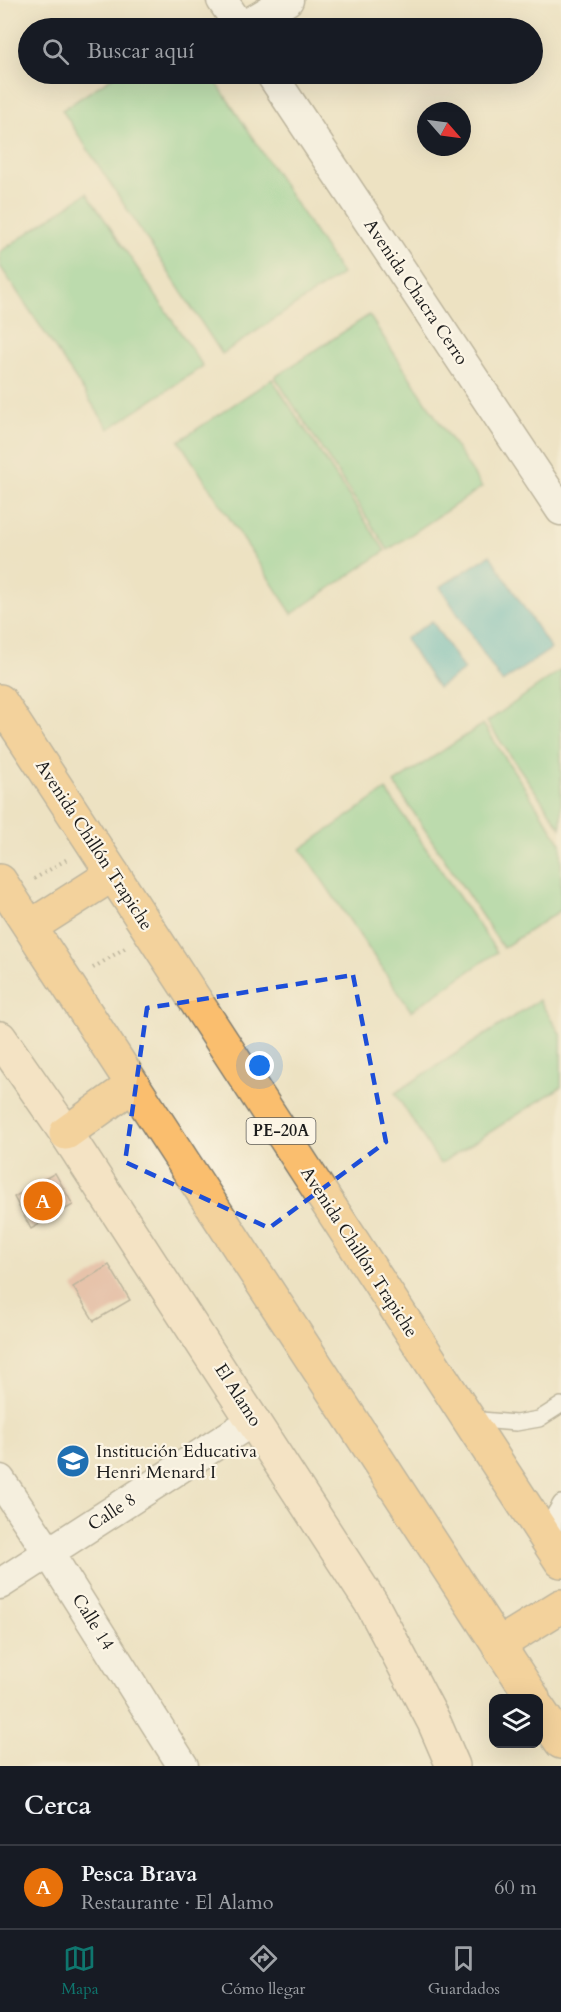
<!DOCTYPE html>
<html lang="es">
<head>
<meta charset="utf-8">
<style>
  body { margin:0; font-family:Cardo,serif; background:#20242c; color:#f1f3f6 }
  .controls { position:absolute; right:18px; bottom:18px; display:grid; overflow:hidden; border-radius:12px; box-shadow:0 6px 24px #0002 }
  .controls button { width:54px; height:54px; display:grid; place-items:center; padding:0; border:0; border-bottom:2px solid #363941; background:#171b24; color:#f1f3f6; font:30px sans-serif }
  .compass { position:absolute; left:417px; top:102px; width:54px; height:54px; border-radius:50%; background:#171b24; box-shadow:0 6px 24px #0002; rotate:118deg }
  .you { position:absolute; left:260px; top:1066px; width:21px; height:21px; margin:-15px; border:4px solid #fff; border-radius:50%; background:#1a73e8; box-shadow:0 0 0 9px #1a73e833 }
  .badge { display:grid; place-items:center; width:39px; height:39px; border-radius:50%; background:#0f766e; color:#fff; font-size:20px; font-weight:700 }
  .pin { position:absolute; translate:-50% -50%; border:3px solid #fff; box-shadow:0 2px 6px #0006 }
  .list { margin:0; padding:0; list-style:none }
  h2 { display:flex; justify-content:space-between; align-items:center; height:78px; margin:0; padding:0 24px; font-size:26px }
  h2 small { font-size:20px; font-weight:400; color:#9ea1a6 }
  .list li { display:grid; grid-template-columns:39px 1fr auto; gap:18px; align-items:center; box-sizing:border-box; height:84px; padding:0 24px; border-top:2px solid #363941 }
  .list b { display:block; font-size:22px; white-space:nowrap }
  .list p { margin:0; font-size:20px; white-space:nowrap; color:#9ea1a6 }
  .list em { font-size:20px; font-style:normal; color:#9ea1a6 }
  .icon { flex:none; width:33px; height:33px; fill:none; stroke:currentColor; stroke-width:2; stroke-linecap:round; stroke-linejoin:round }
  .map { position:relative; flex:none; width:561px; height:1766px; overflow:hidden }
  .search { position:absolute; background:#171b24; box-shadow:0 6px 24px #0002; left:18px; right:18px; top:18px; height:66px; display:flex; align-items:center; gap:15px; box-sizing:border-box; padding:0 21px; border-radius:33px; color:#9ea1a6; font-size:22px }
  .sheet { height:162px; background:#171b24 }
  nav { display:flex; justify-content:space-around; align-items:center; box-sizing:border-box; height:84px; border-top:2px solid #363941; background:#171b24; font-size:16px; color:#9ea1a6 }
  nav a { display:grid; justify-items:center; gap:3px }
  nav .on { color:#0f766e }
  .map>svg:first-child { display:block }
</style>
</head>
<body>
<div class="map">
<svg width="561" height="1766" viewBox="0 0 561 1766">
  <rect width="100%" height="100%" fill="#fcf5e5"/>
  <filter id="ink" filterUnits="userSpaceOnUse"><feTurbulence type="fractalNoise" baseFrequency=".0167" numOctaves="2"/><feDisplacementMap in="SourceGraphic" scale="12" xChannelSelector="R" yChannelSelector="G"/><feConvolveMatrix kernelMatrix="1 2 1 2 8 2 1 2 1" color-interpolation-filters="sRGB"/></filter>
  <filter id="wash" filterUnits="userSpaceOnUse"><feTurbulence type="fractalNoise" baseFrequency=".008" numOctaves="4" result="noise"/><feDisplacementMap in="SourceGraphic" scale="24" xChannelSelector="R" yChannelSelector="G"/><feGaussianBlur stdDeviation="1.35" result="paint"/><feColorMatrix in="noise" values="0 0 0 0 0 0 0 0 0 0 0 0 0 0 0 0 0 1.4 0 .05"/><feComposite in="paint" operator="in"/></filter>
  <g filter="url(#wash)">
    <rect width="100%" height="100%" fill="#ede2c2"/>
    <path fill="#82d292" stroke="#4f7757" stroke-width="1.5" d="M 117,74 L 211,74 L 342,274 L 222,354 L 62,110 Z
      M 87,193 L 203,366 L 109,429 L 0,266 L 0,252 Z
      M 369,315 L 482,487 L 388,550 L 275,377 Z
      M 272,379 L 385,551 L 292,614 L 179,441 Z
      M 561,670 L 561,828 L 487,722 Z
      M 483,724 L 561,843 L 561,910 L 503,948 L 394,783 Z
      M 386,790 L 497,952 L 411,1011 L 301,849 Z
      M 539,1000 L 561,1035 L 561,1087 L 440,1164 L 395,1093 Z"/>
    <path fill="#46b5be" stroke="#31686d" stroke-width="1.5" d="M 490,555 L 551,649 L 502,682 L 440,587 Z
      M 432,621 L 464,670 L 438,688 L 405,639 Z"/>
    <g id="blocks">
      <path fill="#df9d8d" d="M 55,1173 L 73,1205 L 31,1229 L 14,1197 Z
        M 109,1265 L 130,1300 L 94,1321 L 73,1287 Z"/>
    </g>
  </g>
  <g filter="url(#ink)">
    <use href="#blocks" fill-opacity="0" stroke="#847f6f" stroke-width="1.5"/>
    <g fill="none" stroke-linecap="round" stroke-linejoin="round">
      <defs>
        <path id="lane" d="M 470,1419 L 516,1423 L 539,1419 L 561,1405
          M 553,1541 L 555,1513 L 561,1503"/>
        <path id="street" d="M 222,0 L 241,28
          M 241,28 L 288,0
          M 271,74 L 561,510
          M 0,1480 L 49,1553 L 183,1766
          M 0,1584 L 254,1420"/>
        <path id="secondary" d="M 0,1038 L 66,1133 L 373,1606 L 434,1722 L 453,1766"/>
        <path id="primary" d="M 0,701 L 561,1561
          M 0,881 L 533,1698
          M 30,927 L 113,874
          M 66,1133 L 133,1085
          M 498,1645 L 561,1606
          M 538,1708 L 561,1742"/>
      </defs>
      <use href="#lane" stroke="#847f6f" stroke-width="18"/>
      <use href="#street" stroke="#847f6f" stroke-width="33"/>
      <use href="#secondary" stroke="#847f6f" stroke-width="36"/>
      <use href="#primary" stroke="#847f6f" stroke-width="36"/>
      <path stroke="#847f6f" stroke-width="4" stroke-dasharray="1.5 4.5" stroke-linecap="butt" d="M 34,879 L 69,858
        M 93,968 L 125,948"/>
      <use href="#lane" stroke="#fff" stroke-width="15"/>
      <use href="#street" stroke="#fff" stroke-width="30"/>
      <use href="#secondary" stroke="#fde5c5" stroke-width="33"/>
      <use href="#primary" stroke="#fabe6e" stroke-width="33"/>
    </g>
  </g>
  <path d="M0 0H561V1766H0ZM 353,975 L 386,1142 L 269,1228 L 125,1162 L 147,1008 Z" fill="#ede2c2" fill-opacity=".55" fill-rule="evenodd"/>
  <path fill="none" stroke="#1d4ed8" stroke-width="4.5" stroke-dasharray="12 8" stroke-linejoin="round" d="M 353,975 L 386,1142 L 269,1228 L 125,1162 L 147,1008 Z"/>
  <defs>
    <symbol id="school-disc" viewBox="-11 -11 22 22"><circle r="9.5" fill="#1f6fb2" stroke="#fcf5e5"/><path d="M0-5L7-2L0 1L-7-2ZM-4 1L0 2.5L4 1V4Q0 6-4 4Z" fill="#fff"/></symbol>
  </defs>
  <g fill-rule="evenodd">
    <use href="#school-disc" x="54" y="1442" width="38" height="38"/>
  </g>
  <g text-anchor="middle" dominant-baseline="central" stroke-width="4.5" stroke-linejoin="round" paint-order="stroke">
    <rect fill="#fcf5e5" stroke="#5f5d58" stroke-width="1.5" x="246.5" y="1118" width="69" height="26" rx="4.5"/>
    <g font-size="16" font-weight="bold" fill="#1c1c1c">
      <text x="281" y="1131">PE-20A</text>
    </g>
    <g font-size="18" fill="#1c1c1c" stroke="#fcf5e5">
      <text transform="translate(416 292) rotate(56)">Avenida Chacra Cerro</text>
      <text transform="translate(94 845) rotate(57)">Avenida Chillón Trapiche</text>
      <text transform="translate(359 1252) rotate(57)">Avenida Chillón Trapiche</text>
      <text transform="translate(238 1395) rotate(57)">El Alamo</text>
      <text transform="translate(112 1512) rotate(-33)">Calle 8</text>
      <text transform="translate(93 1622) rotate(58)">Calle 14</text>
    </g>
    <g font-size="18" fill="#1c1c1c" stroke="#fcf5e5" text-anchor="start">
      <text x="96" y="1451">Institución Educativa<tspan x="96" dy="21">Henri Menard I</tspan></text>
    </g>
  </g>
</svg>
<div class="controls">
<button><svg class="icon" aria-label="layers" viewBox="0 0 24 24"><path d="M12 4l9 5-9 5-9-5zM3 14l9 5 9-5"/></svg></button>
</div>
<svg class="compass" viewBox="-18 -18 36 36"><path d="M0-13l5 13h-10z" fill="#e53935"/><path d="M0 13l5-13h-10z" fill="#9ea1a6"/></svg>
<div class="you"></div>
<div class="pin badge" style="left:43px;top:1201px;background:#e8710a">A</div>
<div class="search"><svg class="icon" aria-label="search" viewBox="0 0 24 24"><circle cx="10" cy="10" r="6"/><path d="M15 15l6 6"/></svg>Buscar aquí</div>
</div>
<section class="sheet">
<h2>Cerca<small></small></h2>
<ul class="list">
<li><span class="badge" style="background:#e8710a">A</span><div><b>Pesca Brava</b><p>Restaurante · El Alamo</p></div><em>60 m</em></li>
</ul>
</section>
<nav>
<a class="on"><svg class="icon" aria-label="map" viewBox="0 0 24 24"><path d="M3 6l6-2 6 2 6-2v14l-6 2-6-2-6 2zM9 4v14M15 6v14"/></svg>Mapa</a>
<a><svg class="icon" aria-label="directions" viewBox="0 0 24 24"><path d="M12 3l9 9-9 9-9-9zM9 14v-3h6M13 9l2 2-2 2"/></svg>Cómo llegar</a>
<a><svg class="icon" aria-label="saved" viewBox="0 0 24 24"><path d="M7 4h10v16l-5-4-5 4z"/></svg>Guardados</a>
</nav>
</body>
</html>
